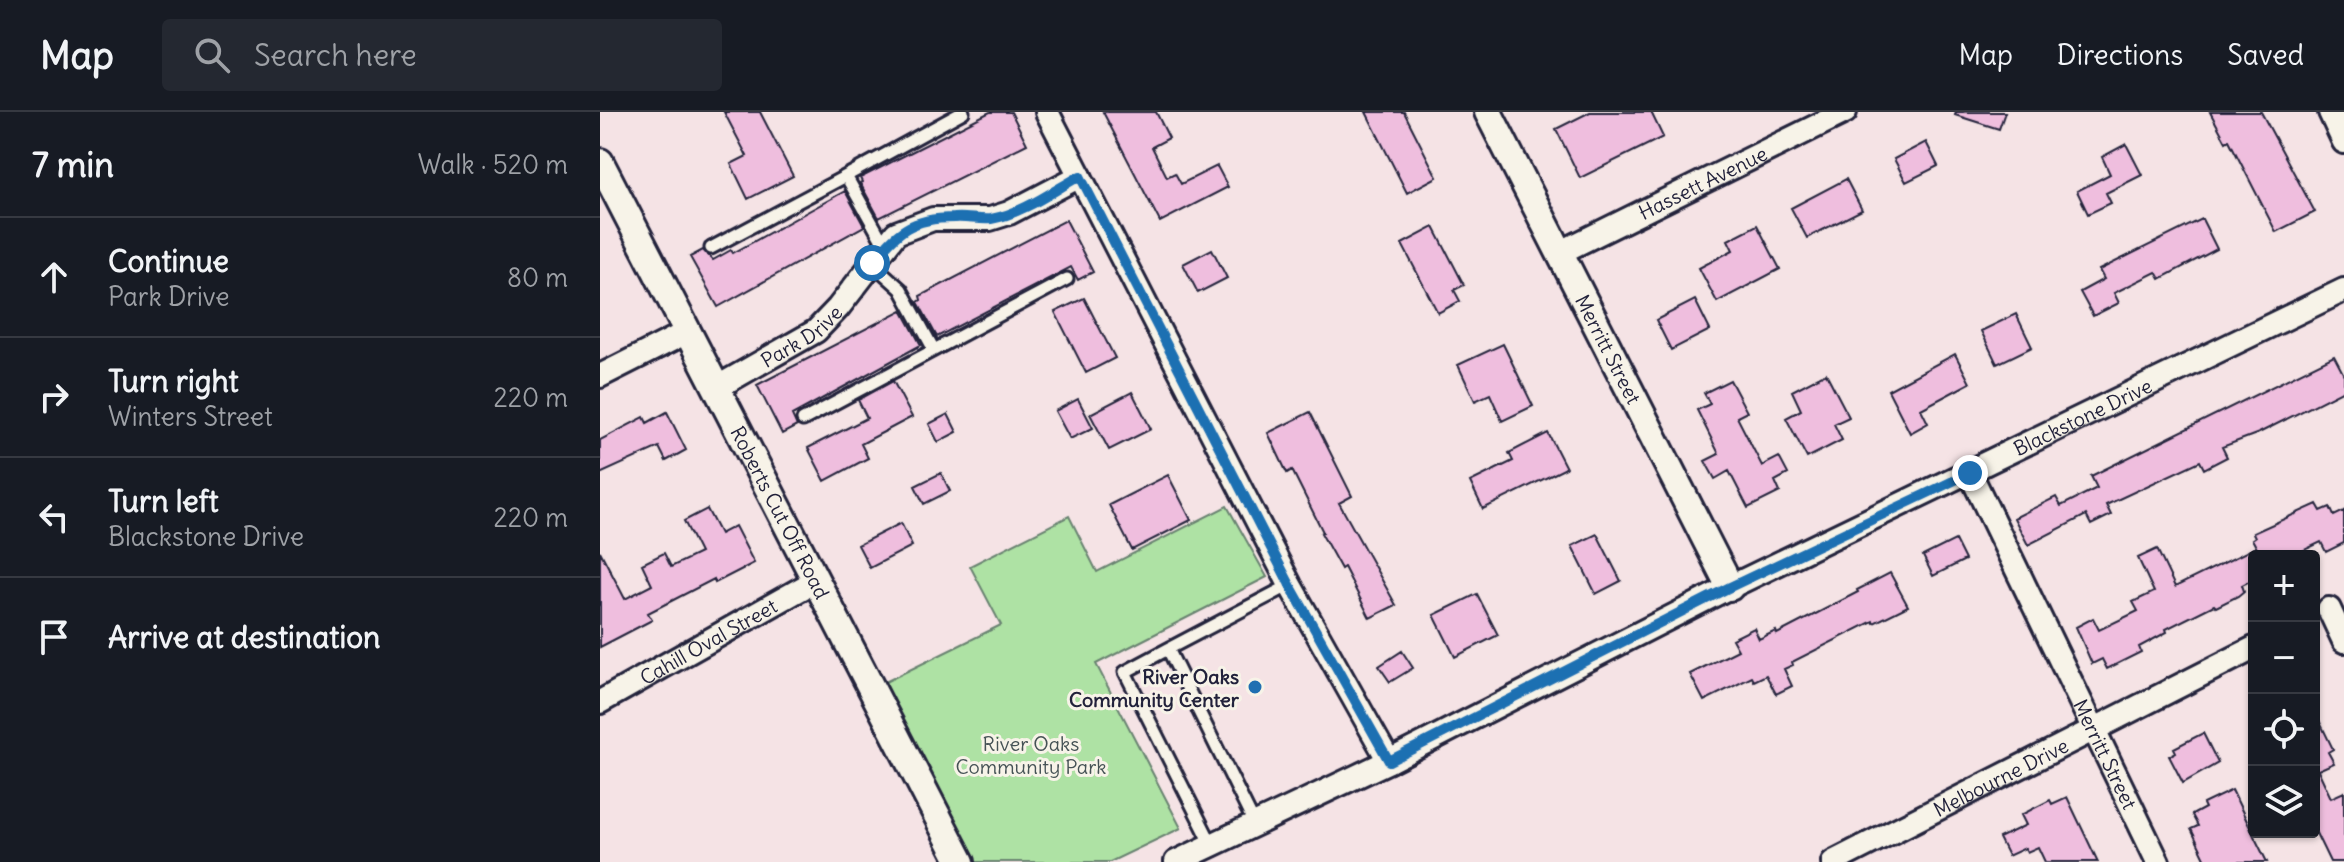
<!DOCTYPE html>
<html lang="en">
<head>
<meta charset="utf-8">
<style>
  body { margin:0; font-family:Delius,sans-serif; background:#242831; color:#f1f3f6 }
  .controls { position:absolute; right:24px; bottom:24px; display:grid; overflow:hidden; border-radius:8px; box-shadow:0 2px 6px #0004 }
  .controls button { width:72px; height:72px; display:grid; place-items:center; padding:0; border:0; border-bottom:2px solid #363941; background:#171b24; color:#f1f3f6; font:40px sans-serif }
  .stop { position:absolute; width:24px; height:24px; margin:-18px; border:6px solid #1f6fb2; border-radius:50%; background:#fff }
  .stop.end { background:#1f6fb2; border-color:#fff; box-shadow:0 2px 8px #0008 }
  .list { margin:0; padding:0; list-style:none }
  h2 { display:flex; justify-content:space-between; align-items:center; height:104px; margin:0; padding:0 32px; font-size:34px }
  h2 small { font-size:26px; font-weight:400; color:#9ea1a6 }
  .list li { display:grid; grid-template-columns:52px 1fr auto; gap:24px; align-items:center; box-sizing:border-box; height:120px; padding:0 32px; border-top:2px solid #363941 }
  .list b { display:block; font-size:30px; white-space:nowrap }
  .list p { margin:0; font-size:26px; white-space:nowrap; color:#9ea1a6 }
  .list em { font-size:26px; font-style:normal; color:#9ea1a6 }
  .icon { flex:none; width:44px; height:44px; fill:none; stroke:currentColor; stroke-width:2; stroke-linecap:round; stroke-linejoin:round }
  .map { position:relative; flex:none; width:1744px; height:750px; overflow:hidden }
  header { display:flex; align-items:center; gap:48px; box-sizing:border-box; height:112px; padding:0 40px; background:#171b24; border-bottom:2px solid #363941 }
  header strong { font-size:38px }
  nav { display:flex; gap:44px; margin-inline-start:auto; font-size:28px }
  .search { width:560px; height:72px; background:#242831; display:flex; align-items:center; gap:20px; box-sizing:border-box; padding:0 28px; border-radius:8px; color:#9ea1a6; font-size:30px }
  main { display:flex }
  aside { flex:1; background:#171b24 }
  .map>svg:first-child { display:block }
</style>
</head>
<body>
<header>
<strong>Map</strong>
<div class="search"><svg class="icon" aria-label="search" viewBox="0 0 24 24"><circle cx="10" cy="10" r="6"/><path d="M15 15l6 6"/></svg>Search here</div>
<nav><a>Map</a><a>Directions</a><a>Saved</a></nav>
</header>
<main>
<aside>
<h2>7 min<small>Walk · 520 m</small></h2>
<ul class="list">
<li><svg class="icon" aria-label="ahead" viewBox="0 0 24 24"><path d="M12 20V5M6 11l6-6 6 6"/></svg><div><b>Continue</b><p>Park Drive</p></div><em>80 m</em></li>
<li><svg class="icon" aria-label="right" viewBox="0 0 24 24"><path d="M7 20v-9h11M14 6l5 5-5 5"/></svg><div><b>Turn right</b><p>Winters Street</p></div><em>220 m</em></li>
<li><svg class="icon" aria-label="left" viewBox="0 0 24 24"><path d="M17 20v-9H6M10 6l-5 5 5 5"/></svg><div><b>Turn left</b><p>Blackstone Drive</p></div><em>220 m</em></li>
<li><svg class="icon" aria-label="arrive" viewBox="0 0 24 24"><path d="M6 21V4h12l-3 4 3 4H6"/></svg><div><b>Arrive at destination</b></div></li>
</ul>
</aside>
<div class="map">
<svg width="1744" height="750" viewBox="0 0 1744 750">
  <rect width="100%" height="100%" fill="#f5e3e5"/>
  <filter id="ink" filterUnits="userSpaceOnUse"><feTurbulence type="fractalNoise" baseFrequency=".0125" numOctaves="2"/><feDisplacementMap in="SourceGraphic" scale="16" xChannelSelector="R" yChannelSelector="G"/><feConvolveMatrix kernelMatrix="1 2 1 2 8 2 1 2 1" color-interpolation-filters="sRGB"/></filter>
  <g filter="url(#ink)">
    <path fill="#aee2a4" stroke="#688270" stroke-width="2" d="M 627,394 L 667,465 L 496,552 L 581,716 L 510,750 L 375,750 L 283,571 L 401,513 L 370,454 L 469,404 L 497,460 Z"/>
    <path fill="#efbede" stroke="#22223b" stroke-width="2" d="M 124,0 L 160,0 L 193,64 L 148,87 L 131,52 L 147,44 Z
      M 390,0 L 411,0 L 427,32 L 279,106 L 260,71 L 262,70 L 260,66 Z
      M 503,0 L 556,0 L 569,26 L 552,35 L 567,65 L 575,61 L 581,72 L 617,54 L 628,75 L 560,110 Z
      M 766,0 L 804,0 L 837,65 L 807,81 Z
      M 990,0 L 1051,0 L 1063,25 L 980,66 L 956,17 Z
      M 1356,0 L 1405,0 L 1399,17 L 1355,3 Z
      M 1610,0 L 1661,0 L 1715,100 L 1676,120 L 1629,28 L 1626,30 Z
      M 1326,30 L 1338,54 L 1306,70 L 1294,47 Z
      M 1526,32 L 1542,63 L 1506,81 L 1511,91 L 1488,102 L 1477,79 L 1510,62 L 1502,45 Z
      M 1246,67 L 1262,98 L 1207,126 L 1191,96 Z
      M 245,79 L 264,114 L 118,195 L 90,145 L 103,138 L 113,148 L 131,138 L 133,141 Z
      M 1602,107 L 1617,137 L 1560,167 L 1556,160 L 1514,181 L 1519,191 L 1493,204 L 1480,180 L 1504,167 L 1499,158 Z
      M 466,108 L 493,160 L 478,168 L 471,155 L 337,225 L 318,190 L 321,188 L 320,184 Z
      M 1157,113 L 1180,157 L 1117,190 L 1099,156 L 1133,138 L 1128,128 Z
      M 834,115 L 864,173 L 854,178 L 860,189 L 838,201 L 802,132 Z
      M 612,137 L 627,166 L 598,181 L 583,152 Z
      M 484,186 L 515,246 L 486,261 L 455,200 Z
      M 1095,188 L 1110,218 L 1071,238 L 1056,208 Z
      M 302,198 L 321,233 L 192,303 L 197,314 L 182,322 L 157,273 Z
      M 1416,202 L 1432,235 L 1397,252 L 1381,219 Z
      M 903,232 L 933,294 L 902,309 L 890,282 L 875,289 L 858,253 Z
      M 1355,242 L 1370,271 L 1321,297 L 1328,311 L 1310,321 L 1288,278 Z
      M 1734,244 L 1744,263 L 1744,278 L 1659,321 L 1622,335 L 1627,345 L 1604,357 L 1600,349 L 1506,393 L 1511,403 L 1491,413 L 1486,403 L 1428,433 L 1414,406 L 1456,385 L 1461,394 L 1497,376 L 1491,364 Z
      M 1226,261 L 1249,305 L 1234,312 L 1242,328 L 1207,346 L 1186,306 L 1201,298 L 1192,279 Z
      M 1130,268 L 1147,300 L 1137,305 L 1162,354 L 1179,345 L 1188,362 L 1175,369 L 1180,380 L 1148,396 L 1129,359 L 1115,367 L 1105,349 L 1119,342 L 1097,298 L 1110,292 L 1104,281 Z
      M 293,269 L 312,305 L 261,332 L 268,346 L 225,369 L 208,336 L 267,306 L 258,288 Z
      M 532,280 L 551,317 L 509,338 L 490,302 Z
      M 478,287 L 493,316 L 470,327 L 455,299 Z
      M 67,300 L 86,338 L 66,349 L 59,335 L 0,362 L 0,328 L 44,305 L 47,311 Z
      M 710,300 L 752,384 L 739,391 L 796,493 L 770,506 L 744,455 L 741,457 L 721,421 L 723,420 L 692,358 L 687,361 L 668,321 Z
      M 348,302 L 357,320 L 338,330 L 329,312 Z
      M 948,321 L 966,356 L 883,397 L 870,370 L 913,349 L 909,341 Z
      M 341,361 L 350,379 L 324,392 L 315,374 Z
      M 568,363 L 591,408 L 532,438 L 509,393 Z
      M 1717,392 L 1721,399 L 1730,395 L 1734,404 L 1744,399 L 1744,431 L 1726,440 L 1721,430 L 1692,444 L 1661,444 L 1652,427 L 1655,425 L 1653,421 Z
      M 107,397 L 120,422 L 135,414 L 154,451 L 115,471 L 114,467 L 48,501 L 52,508 L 0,535 L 0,439 L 25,487 L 52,473 L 42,452 L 64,441 L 71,455 L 100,441 L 84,409 Z
      M 301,411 L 312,434 L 270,456 L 258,433 Z
      M 997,422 L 1021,469 L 996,482 L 972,434 Z
      M 1355,428 L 1365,448 L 1333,464 L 1323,444 Z
      M 1654,436 L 1654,467 L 1642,473 L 1644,479 L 1638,484 L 1616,495 L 1614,493 L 1566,517 L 1567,520 L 1539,535 L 1541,540 L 1507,557 L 1502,547 L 1492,552 L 1476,515 L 1493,506 L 1499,518 L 1538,499 L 1533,490 L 1554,480 L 1538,446 L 1557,437 L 1575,475 Z
      M 1290,461 L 1308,494 L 1274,511 L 1273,509 L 1192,550 L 1193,553 L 1184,557 L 1192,574 L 1176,582 L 1166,563 L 1154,569 L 1152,565 L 1104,589 L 1090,562 L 1138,538 L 1132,527 L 1154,516 L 1159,527 L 1176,519 L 1177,522 L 1258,480 L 1257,478 Z
      M 877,482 L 898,523 L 855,545 L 834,503 Z
      M 802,539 L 813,556 L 790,570 L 779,554 Z
      M 1714,598 L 1733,637 L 1728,640 L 1734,651 L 1718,658 L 1731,686 L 1744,680 L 1744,750 L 1730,750 L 1714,717 Z
      M 1603,621 L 1618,651 L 1583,671 L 1569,644 L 1576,640 L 1574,636 Z
      M 1632,678 L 1656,728 L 1667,750 L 1607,750 L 1591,717 L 1598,714 L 1592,703 L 1605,696 L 1603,692 Z
      M 1467,685 L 1498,750 L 1445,750 L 1438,735 L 1427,740 L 1425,736 L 1408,744 L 1399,726 L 1426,713 L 1421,703 L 1450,688 L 1452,692 Z"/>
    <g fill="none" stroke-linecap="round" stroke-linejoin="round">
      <defs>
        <path id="service" d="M 246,64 L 363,0
          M 111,136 L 246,64 L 285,134
          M 272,151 L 301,177 L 334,238
          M 203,308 L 467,167
          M 568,537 L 690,473
          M 612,733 L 525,560 L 568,537 L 655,713"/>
        <g id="minor">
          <path d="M 447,0 L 690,473 L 789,649"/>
          <path d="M 1730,0 L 1744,30"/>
          <path id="s1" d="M 959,141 L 1245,0"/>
          <path d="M 0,264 L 87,220"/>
          <path id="s2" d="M 116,276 L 216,219 L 238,196 L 296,121 L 333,107 L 390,107 L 409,101 L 480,64"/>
          <path id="s3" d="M 1370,361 L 1558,750"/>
          <path d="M 1729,497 L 1744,529"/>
          <path id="s4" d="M 0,590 L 215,469"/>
          <path id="s5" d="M 576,750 L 789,649 L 1130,475 L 1744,178"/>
          <path id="s6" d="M 1233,750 L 1654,536"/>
        </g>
        <g id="tertiary">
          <path id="s7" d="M 888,0 L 1130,475"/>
          <path id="s8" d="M 0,50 L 361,750"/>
        </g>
      </defs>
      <use href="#service" stroke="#22223b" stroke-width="17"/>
      <use href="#minor" stroke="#22223b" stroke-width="28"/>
      <use href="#tertiary" stroke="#22223b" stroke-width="32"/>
      <use href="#service" stroke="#f7f3e8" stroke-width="11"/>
      <use href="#minor" stroke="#f7f3e8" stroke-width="22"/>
      <use href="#tertiary" stroke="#f7f3e8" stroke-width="26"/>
    </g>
  </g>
  <g fill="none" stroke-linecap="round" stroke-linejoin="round" filter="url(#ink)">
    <path stroke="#1f6fb2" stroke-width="10" d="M 272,151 C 297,119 311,106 354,106 C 366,105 379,108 391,107 C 422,102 453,79 480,64 L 690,473 L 789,649 L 1130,475 L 1370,361"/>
  </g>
  <circle fill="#1f6fb2" stroke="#f7f3e8" stroke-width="3" cx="655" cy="575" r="8"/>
  <g text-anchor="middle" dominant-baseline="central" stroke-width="6" stroke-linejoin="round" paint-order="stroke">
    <g font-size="20" fill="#22223b" stroke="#f7f3e8">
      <text stroke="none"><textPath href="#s1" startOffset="160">Hassett Avenue</textPath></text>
      <text stroke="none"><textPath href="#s2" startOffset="100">Park Drive</textPath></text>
      <text stroke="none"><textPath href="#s7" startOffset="266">Merritt Street</textPath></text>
      <text stroke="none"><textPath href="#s5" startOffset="1010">Blackstone Drive</textPath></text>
      <text stroke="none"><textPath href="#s8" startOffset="394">Roberts Cut Off Road</textPath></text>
      <text stroke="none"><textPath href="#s4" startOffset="124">Cahill Oval Street</textPath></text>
      <text stroke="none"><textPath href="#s3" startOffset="312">Merritt Street</textPath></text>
      <text stroke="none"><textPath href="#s6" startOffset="188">Melbourne Drive</textPath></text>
    </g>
    <g font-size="20" font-weight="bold" fill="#22223b" stroke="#f7f3e8" text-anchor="end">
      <text x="639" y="564">River Oaks<tspan x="639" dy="23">Community Center</tspan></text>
    </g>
    <g font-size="20" fill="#455255" stroke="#f7f3e8">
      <text x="431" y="631">River Oaks<tspan x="431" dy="23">Community Park</tspan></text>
    </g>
  </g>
</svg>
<div class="controls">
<button>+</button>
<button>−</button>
<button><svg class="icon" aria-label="locate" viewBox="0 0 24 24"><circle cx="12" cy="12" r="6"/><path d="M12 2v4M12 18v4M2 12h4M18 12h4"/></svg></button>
<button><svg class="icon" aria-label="layers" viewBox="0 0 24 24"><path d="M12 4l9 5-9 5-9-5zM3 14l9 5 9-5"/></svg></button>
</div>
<div class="stop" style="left:272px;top:151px"></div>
<div class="stop end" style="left:1370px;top:361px"></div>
</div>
</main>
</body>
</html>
